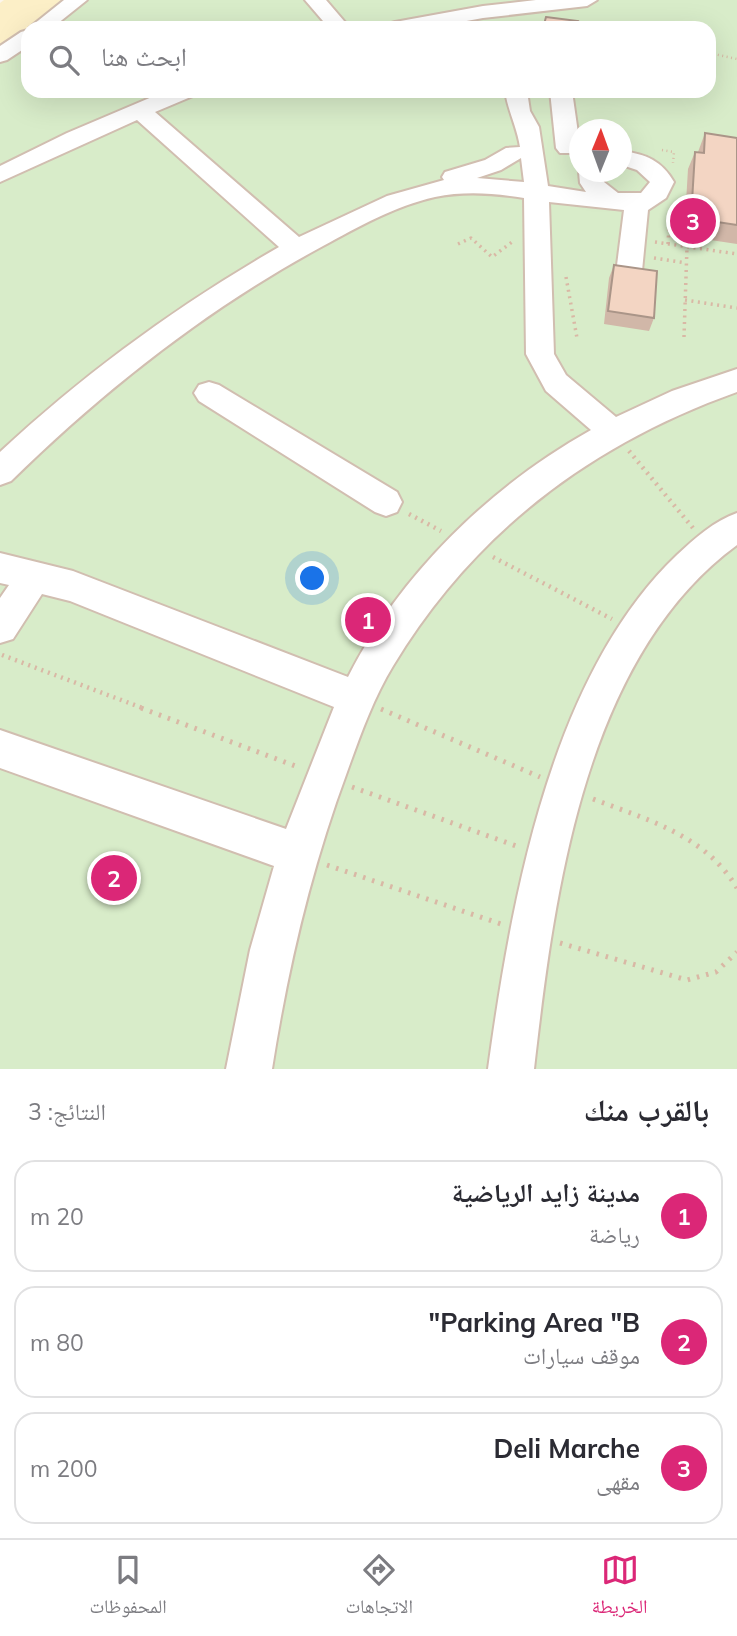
<!DOCTYPE html>
<html lang="ar">
<head>
<meta charset="utf-8">
<style>
  body { margin:0; font-family:Mulish,"Noto Naskh Arabic",sans-serif; background:#f2f2f3; color:#2b2b33; direction:rtl }
  .compass { position:absolute; left:569px; top:119px; width:63px; height:63px; border-radius:50%; background:#fff; box-shadow:0 7px 28px #0002; rotate:1deg }
  .you { position:absolute; left:313px; top:579px; width:24px; height:24px; margin:-18px; border:5px solid #fff; border-radius:50%; background:#1a73e8; box-shadow:0 0 0 10px #1a73e833 }
  .badge { display:grid; place-items:center; width:46px; height:46px; border-radius:50%; background:#db2777; color:#fff; font-size:23px; font-weight:700 }
  .pin { position:absolute; translate:-50% -50%; border:4px solid #fff; box-shadow:0 2px 7px #0006 }
  .list { margin:0; padding:0; list-style:none }
  h2 { display:flex; justify-content:space-between; align-items:center; height:91px; margin:0; padding:0 28px; font-size:30px }
  h2 small { font-size:23px; font-weight:400; color:#7c7c81 }
  .list li { display:grid; grid-template-columns:46px 1fr auto; gap:21px; align-items:center; box-sizing:border-box; height:112px; margin:0 14px 14px; padding:0 14px; border:2px solid #e1e1e2; border-radius:21px }
  .list b { display:block; font-size:26px; white-space:nowrap }
  .list p { margin:0; font-size:23px; white-space:nowrap; color:#7c7c81 }
  .list em { font-size:23px; font-style:normal; color:#7c7c81 }
  .icon { flex:none; width:38px; height:38px; fill:none; stroke:currentColor; stroke-width:2; stroke-linecap:round; stroke-linejoin:round }
  .map { position:relative; flex:none; width:737px; height:1069px; overflow:hidden; direction:ltr }
  .search { position:absolute; background:#fff; box-shadow:0 7px 28px #0002; left:21px; right:21px; top:21px; height:77px; display:flex; align-items:center; gap:18px; box-sizing:border-box; padding:0 24px; border-radius:21px; color:#7c7c81; font-size:26px }
  .sheet { height:469px; background:#fff }
  nav { display:flex; justify-content:space-around; align-items:center; box-sizing:border-box; height:98px; border-top:2px solid #e1e1e2; background:#fff; font-size:19px; color:#7c7c81 }
  nav a { display:grid; justify-items:center; gap:4px }
  nav .on { color:#db2777 }
  .map>svg:first-child { display:block }
</style>
</head>
<body>
<div class="map">
<svg width="737" height="1069" viewBox="0 0 737 1069">
  <rect width="100%" height="100%" fill="#fdf6ec"/>
  <path fill="#d8ecc9" fill-rule="evenodd" d="M 66,0 L 737,0 L 737,1069 L 0,1069 L 0,47 ZM 28,28 L 709,28 L 709,91 L 28,91 ZM 580,130 L 622,130 L 622,172 L 580,172 Z"/>
  <path fill="#fcefc7" d="M 4,0 L 66,0 L 0,47 L 0,3 Z"/>
  <g fill="none" stroke-linecap="round" stroke-linejoin="round">
    <defs>
      <path id="minor" d="M 64,0 L 87,0 L 52,28 L 29,28 Z
        M 305,0 L 326,0 L 350,28 L 329,28 Z
        M 536,0 L 597,0 L 587,6 L 483,18 L 428,28 L 385,28 L 388,24 L 395,22 L 483,6 Z
        M 28,30 L 28,46 L 7,60 L 0,62 L 0,46 L 21,32 Z
        M 166,91 L 196,91 L 193,96 L 155,112 L 299,237 L 387,196 L 444,180 L 442,177 L 445,172 L 485,160 L 506,148 L 520,147 C 517,127 508,111 505,91 L 527,91 L 530,111 L 539,127 L 548,186 L 586,192 L 580,183 L 579,172 L 580,171 L 603,172 L 604,182 L 618,193 L 641,193 L 650,182 L 637,170 L 622,165 L 622,151 C 646,154 662,161 674,182 L 666,198 L 648,210 L 641,281 L 637,288 L 628,290 L 619,288 L 615,281 L 624,210 L 549,202 L 554,354 L 566,375 L 616,417 L 672,391 L 737,369 L 737,392 C 591,444 474,532 393,666 C 373,699 360,736 347,772 C 311,869 288,967 272,1069 L 226,1069 L 250,950 L 274,866 L 0,768 L 0,730 L 286,829 L 334,707 L 70,601 L 42,594 L 13,639 L 0,643 L 0,598 L 9,585 L 0,583 L 0,553 L 73,571 L 348,677 C 400,574 491,486 591,430 L 546,391 L 526,354 L 524,198 C 494,193 464,191 435,197 C 395,206 358,227 323,246 C 208,308 105,389 11,481 L 0,485 L 0,452 C 85,373 178,305 279,247 L 137,120 L 0,182 L 0,166 L 67,133 ZM 521,158 L 524,182 L 477,178 L 501,170 Z
        M 550,91 L 572,91 L 580,147 L 576,153 L 560,153 L 556,148 Z
        M 209,382 L 219,385 L 397,492 L 402,502 L 397,512 L 386,516 L 375,512 L 199,401 L 194,393 L 199,385 Z
        M 737,513 L 737,545 C 584,657 554,894 534,1069 L 488,1069 C 511,902 550,676 677,555 C 694,539 714,521 737,513 Z"/>
    </defs>
    <use href="#minor" stroke="#d1beb0" stroke-width="4"/>
    <path stroke="#d9b8a5" stroke-width="2.5" stroke-dasharray="1 3.5" stroke-linecap="butt" d="M 574,23 L 597,28
      M 709,53 L 737,59
      M 662,150 L 674,152 L 673,163"/>
    <path stroke="#d9b8a5" stroke-width="3.5" stroke-dasharray="2 4.5" stroke-linecap="butt" d="M 655,242 L 737,254
      M 458,244 L 471,238 L 492,257 L 512,242
      M 668,244 L 670,210
      M 654,258 L 686,263
      M 566,277 L 577,338
      M 685,300 L 737,308
      M 684,337 L 687,247"/>
    <path stroke="#d9b8a5" stroke-width="4.5" stroke-dasharray="2 5" stroke-linecap="butt" d="M 629,451 L 693,528
      M 409,514 L 441,531
      M 493,557 L 612,619
      M 2,655 L 145,709"/>
    <path stroke="#d9b8a5" stroke-width="5" stroke-dasharray="2.5 7" stroke-linecap="butt" d="M 141,708 L 298,767
      M 381,709 L 540,777
      M 352,787 L 519,847
      M 593,799 C 648,820 705,835 737,888
      M 327,865 L 501,924
      M 560,943 L 687,980 L 716,972 L 737,952"/>
    <use href="#minor" fill="#fff" fill-rule="evenodd"/>
  </g>
  <path fill="#d1b7a8" d="M 705,133 L 737,138 L 737,244 L 684,236 L 688,169 L 695,152 L 698,152 Z
    M 614,265 L 654,318 L 649,331 L 604,324 L 609,278 Z"/>
  <path fill="#f3d5c3" stroke="#aa9588" stroke-width="2" d="M 546,17 L 578,21 L 576,28 L 543,28 Z
    M 705,133 L 737,138 L 737,225 L 691,218 L 695,152 L 704,153 Z
    M 614,265 L 657,271 L 654,318 L 608,311 Z"/>
</svg>
<svg class="compass" viewBox="-18 -18 36 36"><path d="M0-13l5 13h-10z" fill="#e53935"/><path d="M0 13l5-13h-10z" fill="#7c7c81"/></svg>
<div class="you"></div>
<div class="pin badge" style="left:368px;top:620px">1</div>
<div class="pin badge" style="left:114px;top:878px">2</div>
<div class="pin badge" style="left:693px;top:221px">3</div>
<div class="search"><svg class="icon" aria-label="search" viewBox="0 0 24 24"><circle cx="10" cy="10" r="6"/><path d="M15 15l6 6"/></svg>ابحث هنا</div>
</div>
<section class="sheet">
<h2>بالقرب منك<small>النتائج: 3</small></h2>
<ul class="list">
<li><span class="badge">1</span><div><b>مدينة زايد الرياضية</b><p>رياضة</p></div><em>20 m</em></li>
<li><span class="badge">2</span><div><b>Parking Area &quot;B&quot;</b><p>موقف سيارات</p></div><em>80 m</em></li>
<li><span class="badge">3</span><div><b>Deli Marche</b><p>مقهى</p></div><em>200 m</em></li>
</ul>
</section>
<nav>
<a class="on"><svg class="icon" aria-label="map" viewBox="0 0 24 24"><path d="M3 6l6-2 6 2 6-2v14l-6 2-6-2-6 2zM9 4v14M15 6v14"/></svg>الخريطة</a>
<a><svg class="icon" aria-label="directions" viewBox="0 0 24 24"><path d="M12 3l9 9-9 9-9-9zM9 14v-3h6M13 9l2 2-2 2"/></svg>الاتجاهات</a>
<a><svg class="icon" aria-label="saved" viewBox="0 0 24 24"><path d="M7 4h10v16l-5-4-5 4z"/></svg>المحفوظات</a>
</nav>
</body>
</html>
